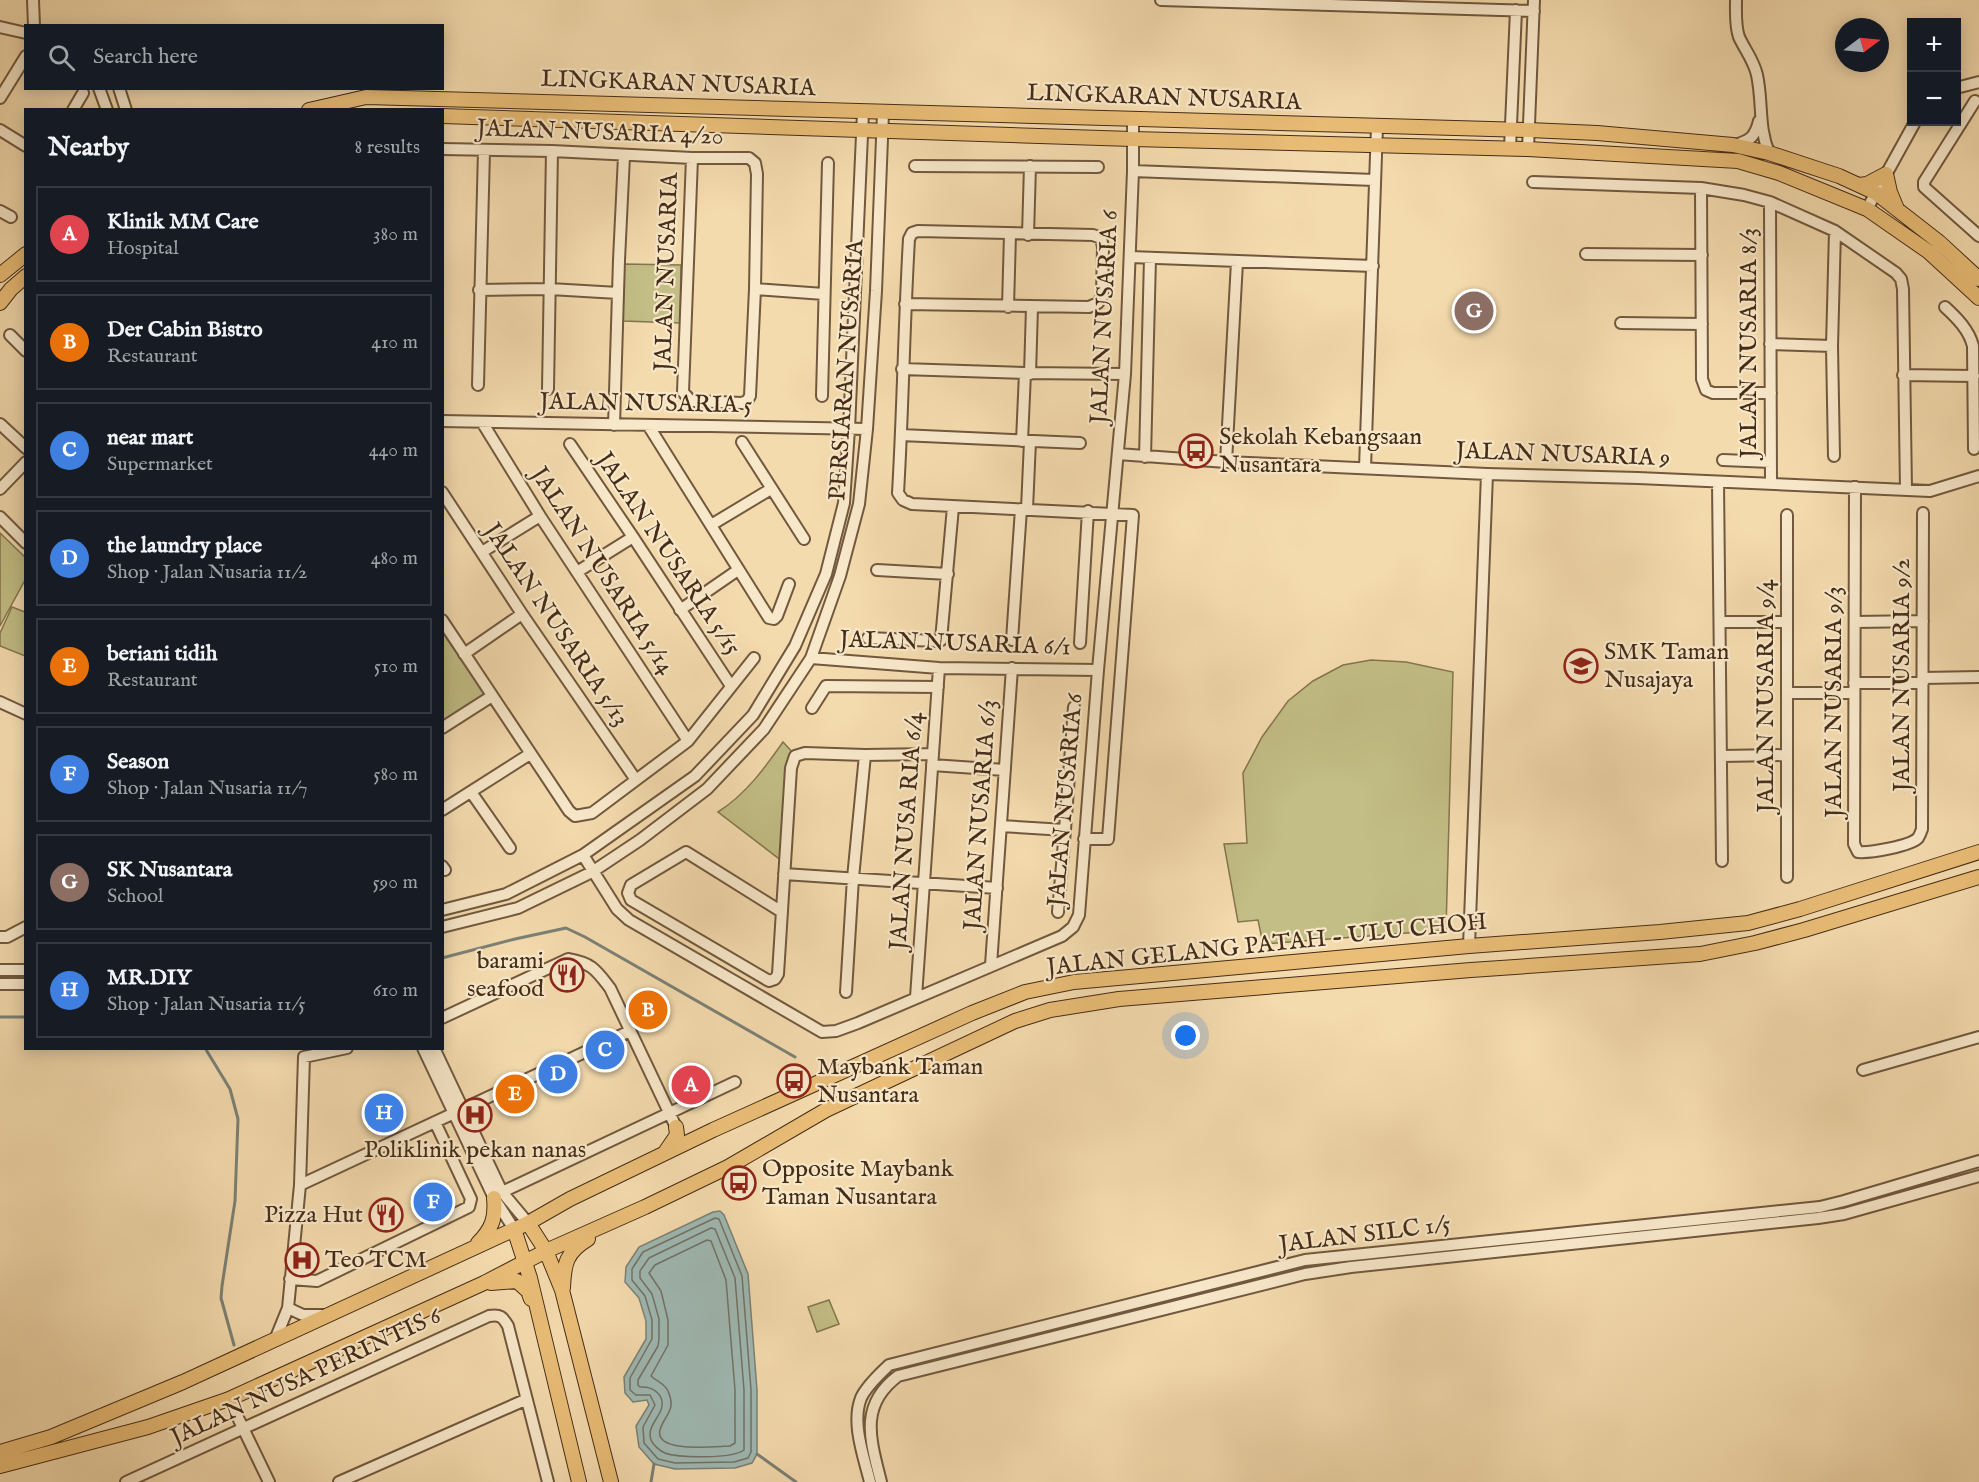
<!DOCTYPE html>
<html lang="en">
<head>
<meta charset="utf-8">
<style>
  body { margin:0; font-family:"IM FELL English",serif; background:#242831; color:#f1f3f6 }
  .controls { position:absolute; right:18px; top:18px; display:grid; overflow:hidden; border-radius:0px; box-shadow:0 3px 15px #0003 }
  .controls button { width:54px; height:54px; display:grid; place-items:center; padding:0; border:0; border-bottom:2px solid #363941; background:#171b24; color:#f1f3f6; font:30px sans-serif }
  .compass { position:absolute; left:1835px; top:18px; width:54px; height:54px; border-radius:50%; background:#171b24; box-shadow:0 3px 15px #0003; rotate:74deg }
  .you { position:absolute; left:1186px; top:1036px; width:21px; height:21px; margin:-15px; border:4px solid #fff; border-radius:50%; background:#1a73e8; box-shadow:0 0 0 9px #1a73e833 }
  .badge { display:grid; place-items:center; width:39px; height:39px; border-radius:50%; background:#b45309; color:#fff; font-size:20px; font-weight:700 }
  .pin { position:absolute; translate:-50% -50%; border:3px solid #fff; box-shadow:0 2px 6px #0006 }
  .list { margin:0; padding:0; list-style:none }
  h2 { display:flex; justify-content:space-between; align-items:center; height:78px; margin:0; padding:0 24px; font-size:26px }
  h2 small { font-size:20px; font-weight:400; color:#9ea1a6 }
  .list li { display:grid; grid-template-columns:39px 1fr auto; gap:18px; align-items:center; box-sizing:border-box; height:96px; margin:0 12px 12px; padding:0 12px; border:2px solid #363941; border-radius:0px }
  .list b { display:block; font-size:22px; white-space:nowrap }
  .list p { margin:0; font-size:20px; white-space:nowrap; color:#9ea1a6 }
  .list em { font-size:20px; font-style:normal; color:#9ea1a6 }
  .icon { flex:none; width:33px; height:33px; fill:none; stroke:currentColor; stroke-width:2; stroke-linecap:round; stroke-linejoin:round }
  .map { position:relative; flex:none; width:1979px; height:1482px; overflow:hidden }
  .search { position:absolute; background:#171b24; box-shadow:0 3px 15px #0003; left:24px; top:24px; width:420px; height:66px; display:flex; align-items:center; gap:15px; box-sizing:border-box; padding:0 21px; border-radius:0px; color:#9ea1a6; font-size:22px }
  .panel { position:absolute; background:#171b24; box-shadow:0 3px 15px #0003; left:24px; top:108px; width:420px; height:942px; border-radius:0px }
  .map>svg:first-child { display:block }
</style>
</head>
<body>
<div class="map">
<svg width="1979" height="1482" viewBox="0 0 1979 1482">
  <rect width="100%" height="100%" fill="#f4dbae"/>
  <filter id="stains"><feTurbulence type="fractalNoise" baseFrequency=".00333" numOctaves="4"/><feColorMatrix values="0 0 0 0 .2 0 0 0 0 .09 0 0 0 0 .02 0 0 0 .5 -.17"/></filter>
  <radialGradient id="worn" r=".72"><stop offset=".6" stop-color="#630" stop-opacity="0"/><stop offset="1" stop-color="#630" stop-opacity=".3"/></radialGradient>
  <path fill="#c2be85" stroke="#84754e" stroke-width="1.5" d="M 624,264 L 681,265 L 680,323 L 623,321 Z
    M 0,533 L 26,558 L 25,580 L 0,626 Z
    M 12,607 L 25,612 L 25,656 L 0,646 L 0,633 Z
    M 442,631 L 486,696 L 442,725 Z
    M 1371,660 L 1406,662 L 1453,672 L 1446,930 L 1263,944 L 1258,920 L 1238,922 L 1224,844 L 1247,843 L 1243,773 L 1262,737 L 1288,701 L 1313,681 L 1343,665 Z
    M 783,742 L 795,755 L 782,861 L 718,812 C 746,794 764,769 783,742 Z
    M 829,1300 L 839,1324 L 817,1332 L 808,1307 Z"/>
  <path fill="#9fb9b4" stroke="#7b8176" stroke-width="1.5" d="M 720,1211 L 724,1215 L 748,1274 L 757,1390 L 757,1454 L 752,1463 L 735,1468 L 675,1469 L 654,1464 L 639,1447 L 636,1426 L 649,1405 L 647,1400 L 633,1402 L 625,1393 L 624,1377 L 646,1339 L 646,1321 L 639,1298 L 625,1282 L 626,1267 L 639,1247 L 713,1212 Z"/>
  <g fill="none" stroke-linecap="round" stroke-linejoin="round">
    <path stroke="#727266" stroke-width="1.5" d="M 715,1218 L 719,1219 L 742,1276 L 751,1390 L 751,1452 L 748,1458 L 734,1462 L 675,1463 L 658,1459 L 644,1443 L 643,1427 L 655,1405 L 650,1395 L 636,1395 L 630,1390 L 630,1378 L 652,1339 L 652,1320 L 645,1296 L 632,1280 L 632,1269 L 643,1252 Z
      M 711,1228 L 715,1229 L 735,1278 L 744,1390 L 744,1450 C 732,1459 679,1458 665,1453 C 660,1451 653,1445 651,1440 C 647,1428 657,1420 661,1410 C 666,1395 653,1386 640,1387 L 638,1385 L 638,1380 L 658,1346 L 659,1339 L 659,1319 L 652,1294 L 640,1278 L 640,1271 L 649,1258 Z
      M 707,1240 L 711,1241 L 726,1280 L 735,1390 L 735,1443 L 730,1446 C 718,1446 654,1454 660,1430 C 664,1415 677,1411 668,1391 C 664,1383 656,1381 651,1376 L 668,1345 L 668,1320 L 661,1291 L 649,1273 L 655,1265 Z"/>
    <path stroke="#7b8176" stroke-width="3" d="M 442,958 L 515,939 L 566,928 L 585,937 L 795,1057
      M 0,1017 L 26,1017
      M 205,1048 L 230,1089 L 238,1119 L 235,1201 L 222,1286 L 221,1298 L 234,1345
      M 757,1454 L 796,1482
      M 651,1482 L 654,1464"/>
    <defs>
      <path id="minor" d="M 33,0 L 34,26
        M 1161,0 L 1534,11
        M 1736,0 C 1736,12 1735,26 1739,37 C 1745,50 1754,61 1757,75 C 1763,103 1758,126 1769,153
        M 0,27 L 26,33
        M 99,88 L 107,110
        M 119,88 L 126,110
        M 1956,88 L 1979,82
        M 0,98 L 26,56
        M 1975,101 L 1924,182 L 1924,187 L 1979,236
        M 73,110 L 83,93
        M 0,130 L 26,146
        M 1734,145 C 1750,141 1755,137 1759,121
        M 1510,148 L 1516,10
        M 442,149 L 552,151 L 692,158 L 749,158 L 755,163 L 757,174 L 755,289 L 750,396 L 747,401 L 742,403 L 691,401 L 683,392 L 692,158
        M 1528,149 L 1534,0
        M 915,166 L 1098,167
        M 1133,171 L 1374,180
        M 1533,182 L 1701,188 L 1744,195 L 1770,202 L 1835,231 L 1896,273 L 1901,279 L 1903,289 L 1906,490
        M 1701,188 L 1702,379 L 1706,390 L 1713,393 L 1771,393
        M 1770,202 L 1771,483
        M 1867,209 L 1915,122
        M 0,211 L 11,217
        M 1028,235 L 1030,166
        M 1586,254 L 1702,255
        M 1130,257 L 1373,266
        M 755,289 L 824,294
        M 479,290 L 550,289 L 618,293
        M 905,304 L 1089,307 L 1098,303 L 1102,296 L 1103,247 L 1101,238 L 1093,235 L 918,231 L 912,233 L 909,239 C 904,324 903,408 898,493 L 903,500 L 912,504 L 1133,515 L 1108,839 L 1084,839
        M 1008,307 L 1010,234
        M 1945,307 C 1957,318 1969,330 1973,346 L 1974,449
        M 1621,323 L 1702,324
        M 10,335 L 26,351
        M 1770,344 L 1832,346
        M 902,369 L 1025,373 L 1125,374
        M 1030,374 L 1032,307
        M 1903,375 L 1974,376
        M 478,385 L 484,151
        M 548,389 L 552,151
        M 822,396 L 828,163
        M 442,421 L 867,429
        M 482,422 L 540,516 L 688,741
        M 0,424 L 26,448
        M 614,425 L 619,260 L 624,156
        M 648,425 L 769,618 L 774,619 L 777,616 L 789,584
        M 901,435 L 1080,443
        M 1022,441 L 1025,373
        M 742,442 L 804,539
        M 570,444 L 633,537 L 731,686
        M 1118,454 L 1226,462 L 1487,474 L 1638,478 L 1930,491 L 1979,476
        M 1834,456 L 1832,346 L 1835,231
        M 1145,457 L 1150,258
        M 1723,460 L 1771,462
        M 1226,462 L 1237,262
        M 1365,468 L 1377,127
        M 1718,482 L 1722,861
        M 1855,487 L 1854,844 L 1858,852 C 1871,853 1910,846 1918,838 C 1920,835 1921,832 1922,829 L 1923,513
        M 0,489 L 26,462
        M 442,492 L 522,614 L 636,780
        M 1027,509 L 1030,441
        M 1787,515 L 1787,877
        M 0,517 L 26,543
        M 711,525 L 771,489
        M 482,552 L 540,516
        M 877,570 L 948,574
        M 577,572 L 633,537
        M 680,610 L 738,570
        M 442,620 L 569,811 L 575,816 L 592,813 L 688,741 L 754,658
        M 1720,622 L 1787,622
        M 1855,622 L 1923,621
        M 868,638 L 936,641 L 941,640 L 953,507
        M 1012,640 L 1021,509
        M 1080,643 L 1088,511
        M 464,654 L 522,614
        M 811,658 L 939,668 L 1098,670
        M 1923,678 L 1979,677
        M 1854,683 L 1923,683
        M 1787,693 L 1854,693
        M 0,702 L 26,714
        M 812,708 L 826,686 L 938,687
        M 442,728 L 492,696
        M 1721,756 L 1787,755
        M 932,765 L 1005,770
        M 471,792 L 510,848
        M 442,810 L 530,754
        M 1001,826 L 1065,830 L 1058,912
        M 1065,830 L 1074,707
        M 583,855 L 617,909 L 629,920 L 822,1032 L 836,1031 L 858,1023 L 1062,936 L 1073,927 L 1079,915 L 1098,670 L 1125,374 L 1133,171 L 1133,120
        M 442,866 L 445,870
        M 784,874 L 997,888
        M 442,910 L 506,894 L 583,855 L 695,776 L 753,715 L 795,646 L 826,574 L 844,503 L 849,429 L 863,112
        M 782,912 L 686,852 L 631,885 L 628,893 L 631,900 L 769,981 L 775,979 L 778,974 L 791,768 L 795,756 L 805,753 L 865,755 L 933,754
        M 442,927 L 518,908 L 592,872 L 640,840 L 707,789 L 764,729 L 811,658 L 840,576 L 859,504 L 867,429 L 876,291 L 883,113
        M 0,937 L 7,937 L 26,927
        M 1469,946 L 1487,474
        M 991,965 L 1012,668
        M 0,970 L 26,970
        M 0,984 L 26,984
        M 846,992 L 853,878 L 865,755
        M 916,997 L 939,668
        M 442,1018 L 568,959 C 592,963 596,970 610,988 L 676,1127
        M 423,1048 L 494,1198 L 514,1229
        M 434,1048 L 502,1192 L 528,1223
        M 1863,1070 L 1979,1037
        M 300,1185 L 630,1031
        M 502,1192 L 735,1082
        M 290,1279 L 317,1281 L 469,1207 L 471,1199 L 435,1122
        M 288,1308 L 303,1315 L 325,1315
        M 275,1340 L 288,1308 L 300,1185 L 304,1057 L 347,1048
        M 229,1399 L 269,1482
        M 126,1482 L 489,1316 C 500,1314 503,1317 508,1326 L 548,1482
        M 339,1482 L 525,1400
        M 870,1482 C 864,1457 851,1423 861,1398 C 867,1385 880,1374 889,1365 L 1305,1260 L 1820,1207 L 1844,1201 L 1979,1161
        M 881,1482 C 871,1441 858,1406 898,1376 L 1305,1274 L 1351,1267 L 1818,1218 L 1844,1214 L 1979,1176"/>
      <path id="major" d="M 309,110 L 366,97 L 1529,130 L 1597,133 L 1733,145 L 1769,153 L 1839,176 L 1876,193 L 1939,242 L 1979,279
        M 442,116 L 1132,139 L 1528,149 L 1738,161 L 1779,173 L 1867,209 L 1929,252 L 1979,298
        M 1859,185 L 1867,184 L 1886,174 L 1890,192 L 1897,209
        M 0,275 L 26,254
        M 0,303 L 11,289 L 26,276
        M 666,1151 L 677,1135 L 676,1127
        M 528,1223 L 546,1251 L 562,1290 L 611,1482
        M 514,1229 L 530,1278 L 579,1482
        M 478,1243 C 492,1229 496,1218 494,1198
        M 491,1283 L 517,1281 L 528,1291 L 531,1299
        M 563,1288 C 564,1264 566,1252 588,1239
        M 0,1452 L 51,1437 L 183,1382 L 528,1223 L 570,1199 L 713,1130 L 972,1013 L 1025,992 L 1074,982 L 1469,946 L 1660,932 L 1748,923 L 1800,909 L 1979,852
        M 0,1466 L 148,1427 L 229,1399 L 484,1283 L 546,1251 L 645,1207 L 728,1167 L 826,1110 L 1015,1021 L 1050,1010 L 1119,999 L 1471,970 L 1700,954 L 1755,943 L 1804,930 L 1979,877"/>
    </defs>
    <use href="#minor" stroke="#71583e" stroke-width="14"/>
    <use href="#major" stroke="#452c18" stroke-width="16"/>
    <use href="#minor" stroke="#f8e8ca" stroke-width="10"/>
    <use href="#major" stroke="#eabe77" stroke-width="14"/>
  </g>
  <defs>
    <symbol id="bus-ring" viewBox="-11 -11 22 22"><circle r="9.5" fill="#f8e8ca" stroke="#8f2418" stroke-width="1.5"/><path d="M-5-6H5V4H4V6H2V4H-2V6H-4V4H-5ZM-3.5-4V0h7V-4ZM-3.5 1.2v1.5H-2V1.2ZM2 1.2v1.5H3.5V1.2Z" fill="#8f2418"/></symbol>
    <symbol id="school-ring" viewBox="-11 -11 22 22"><circle r="9.5" fill="#f8e8ca" stroke="#8f2418" stroke-width="1.5"/><path d="M0-5L7-2L0 1L-7-2ZM-4 1L0 2.5L4 1V4Q0 6-4 4Z" fill="#8f2418"/></symbol>
    <symbol id="restaurant-ring" viewBox="-11 -11 22 22"><circle r="9.5" fill="#f8e8ca" stroke="#8f2418" stroke-width="1.5"/><path d="M-5-6h1v4h1v-4h1v4h1v-4h1v5L-1.5 .5V6h-2V.5L-5-1ZM5-6V6H3V1.5H1.5Q1.5-4 5-6Z" fill="#8f2418"/></symbol>
    <symbol id="hospital-ring" viewBox="-11 -11 22 22"><circle r="9.5" fill="#f8e8ca" stroke="#8f2418" stroke-width="1.5"/><path d="M-5-5h3v3.5h4V-5h3V5h-3V1.5h-4V5h-3Z" fill="#8f2418"/></symbol>
  </defs>
  <g fill-rule="evenodd">
    <use href="#bus-ring" x="1177" y="432" width="38" height="38"/>
    <use href="#school-ring" x="1562" y="647" width="38" height="38"/>
    <use href="#restaurant-ring" x="548" y="956" width="38" height="38"/>
    <use href="#bus-ring" x="775" y="1062" width="38" height="38"/>
    <use href="#hospital-ring" x="456" y="1096" width="38" height="38"/>
    <use href="#bus-ring" x="720" y="1164" width="38" height="38"/>
    <use href="#restaurant-ring" x="367" y="1196" width="38" height="38"/>
    <use href="#hospital-ring" x="283" y="1241" width="38" height="38"/>
  </g>
  <g text-anchor="middle" dominant-baseline="central" stroke-width="4.5" stroke-linejoin="round" paint-order="stroke">
    <g font-size="24" fill="#452c18" stroke="#f8e8ca">
      <text transform="translate(678 84) rotate(2)">LINGKARAN NUSARIA</text>
      <text transform="translate(1164 98) rotate(2)">LINGKARAN NUSARIA</text>
      <text transform="translate(600 133) rotate(2)">JALAN NUSARIA 4/20</text>
      <text transform="translate(667 272) rotate(-88)">JALAN NUSARIA</text>
      <text transform="translate(1105 317) rotate(-87)">JALAN NUSARIA 6</text>
      <text transform="translate(1749 343) rotate(-90)">JALAN NUSARIA 8/3</text>
      <text transform="translate(847 370) rotate(-86)">PERSIARAN NUSARIA</text>
      <text transform="translate(646 404) rotate(1)">JALAN NUSARIA 5</text>
      <text transform="translate(1563 455) rotate(2)">JALAN NUSARIA 9</text>
      <text transform="translate(668 554) rotate(56)">JALAN NUSARIA 5/15</text>
      <text transform="translate(602 571) rotate(57)">JALAN NUSARIA 5/14</text>
      <text transform="translate(556 625) rotate(56)">JALAN NUSARIA 5/13</text>
      <text transform="translate(955 644) rotate(2)">JALAN NUSARIA 6/1</text>
      <text transform="translate(1902 675) rotate(-90)">JALAN NUSARIA 9/2</text>
      <text transform="translate(1766 696) rotate(-90)">JALAN NUSARIA 9/4</text>
      <text transform="translate(1834 702) rotate(-90)">JALAN NUSARIA 9/3</text>
      <text transform="translate(1066 800) rotate(-85)">JALAN NUSARIA 6</text>
      <text transform="translate(981 815) rotate(-86)">JALAN NUSARIA 6/3</text>
      <text transform="translate(907 831) rotate(-86)">JALAN NUSA RIA 6/4</text>
      <text transform="translate(1267 945) rotate(-6)">JALAN GELANG PATAH - ULU CHOH</text>
      <text transform="translate(1365 1235) rotate(-7)">JALAN SILC 1/5</text>
      <text transform="translate(306 1377) rotate(-25)">JALAN NUSA PERINTIS 6</text>
    </g>
    <g font-size="24" fill="#452c18" stroke="#f8e8ca" text-anchor="start">
      <text x="1219" y="437">Sekolah Kebangsaan<tspan x="1219" dy="28">Nusantara</tspan></text>
      <text x="1604" y="652">SMK Taman<tspan x="1604" dy="28">Nusajaya</tspan></text>
      <text x="544" y="961" text-anchor="end">barami<tspan x="544" dy="28">seafood</tspan></text>
      <text x="817" y="1067">Maybank Taman<tspan x="817" dy="28">Nusantara</tspan></text>
      <text x="475" y="1150" text-anchor="middle">Poliklinik pekan nanas</text>
      <text x="762" y="1169">Opposite Maybank<tspan x="762" dy="28">Taman Nusantara</tspan></text>
      <text x="363" y="1215" text-anchor="end">Pizza Hut</text>
      <text x="325" y="1260">Teo TCM</text>
    </g>
  </g>
  <rect width="100%" height="100%" filter="url(#stains)"/>
  <rect width="100%" height="100%" fill="url(#worn)"/>
</svg>
<div class="controls">
<button>+</button>
<button>−</button>
</div>
<svg class="compass" viewBox="-18 -18 36 36"><path d="M0-13l5 13h-10z" fill="#e53935"/><path d="M0 13l5-13h-10z" fill="#9ea1a6"/></svg>
<div class="you"></div>
<div class="pin badge" style="left:691px;top:1085px;background:#e0444e">A</div>
<div class="pin badge" style="left:648px;top:1010px;background:#e8710a">B</div>
<div class="pin badge" style="left:605px;top:1050px;background:#3f7fe0">C</div>
<div class="pin badge" style="left:558px;top:1074px;background:#3f7fe0">D</div>
<div class="pin badge" style="left:515px;top:1094px;background:#e8710a">E</div>
<div class="pin badge" style="left:433px;top:1202px;background:#3f7fe0">F</div>
<div class="pin badge" style="left:1474px;top:311px;background:#8d6e63">G</div>
<div class="pin badge" style="left:384px;top:1113px;background:#3f7fe0">H</div>
<div class="search"><svg class="icon" aria-label="search" viewBox="0 0 24 24"><circle cx="10" cy="10" r="6"/><path d="M15 15l6 6"/></svg>Search here</div>
<section class="panel">
<h2>Nearby<small>8 results</small></h2>
<ul class="list">
<li><span class="badge" style="background:#e0444e">A</span><div><b>Klinik MM Care</b><p>Hospital</p></div><em>380 m</em></li>
<li><span class="badge" style="background:#e8710a">B</span><div><b>Der Cabin Bistro</b><p>Restaurant</p></div><em>410 m</em></li>
<li><span class="badge" style="background:#3f7fe0">C</span><div><b>near mart</b><p>Supermarket</p></div><em>440 m</em></li>
<li><span class="badge" style="background:#3f7fe0">D</span><div><b>the laundry place</b><p>Shop · Jalan Nusaria 11/2</p></div><em>480 m</em></li>
<li><span class="badge" style="background:#e8710a">E</span><div><b>beriani tidih</b><p>Restaurant</p></div><em>510 m</em></li>
<li><span class="badge" style="background:#3f7fe0">F</span><div><b>Season</b><p>Shop · Jalan Nusaria 11/7</p></div><em>580 m</em></li>
<li><span class="badge" style="background:#8d6e63">G</span><div><b>SK Nusantara</b><p>School</p></div><em>590 m</em></li>
<li><span class="badge" style="background:#3f7fe0">H</span><div><b>MR.DIY</b><p>Shop · Jalan Nusaria 11/5</p></div><em>610 m</em></li>
</ul>
</section>
</div>
</body>
</html>
